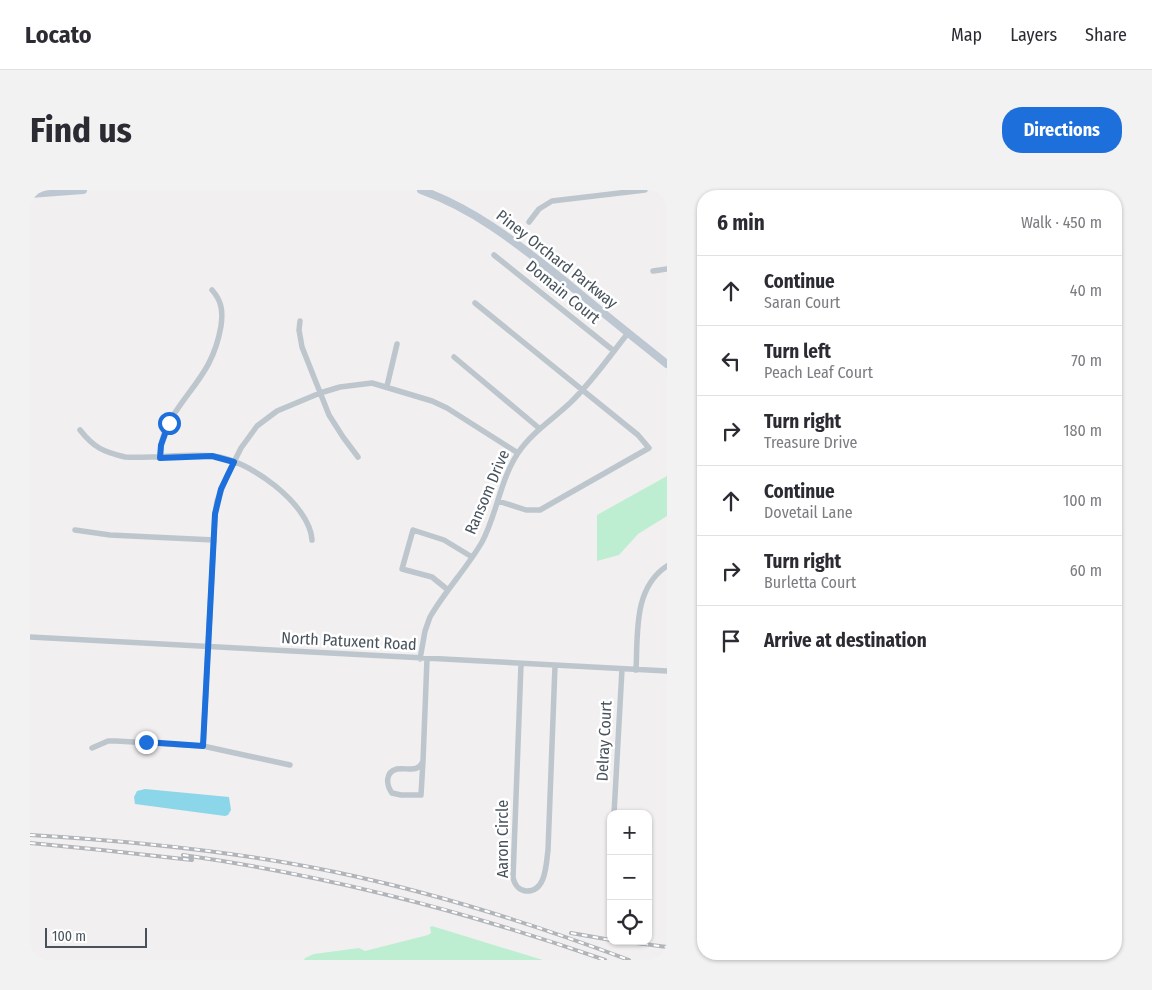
<!DOCTYPE html>
<html lang="en">
<head>
<meta charset="utf-8">
<style>
  body { margin:0; font-family:"Fira Sans Condensed",sans-serif; background:#f2f2f3; color:#2b2b33 }
  .controls { position:absolute; right:15px; bottom:15px; display:grid; overflow:hidden; border-radius:10px; box-shadow:0 1px 4px #0004 }
  .controls button { width:45px; height:45px; display:grid; place-items:center; padding:0; border:0; border-bottom:1px solid #e1e1e2; background:#fff; color:#2b2b33; font:25px sans-serif }
  .scale { position:absolute; left:15px; bottom:12px; width:102px; box-sizing:border-box; padding-left:5px; border:2px solid #47525c; border-top:0; font-size:14px; line-height:18px; white-space:nowrap; color:#47525c; -webkit-text-stroke:4px #fff; paint-order:stroke }
  .stop { position:absolute; width:15px; height:15px; margin:-11px; border:4px solid #1d70dc; border-radius:50%; background:#fff }
  .stop.end { background:#1d70dc; border-color:#fff; box-shadow:0 1px 5px #0008 }
  .list { margin:0; padding:0; list-style:none }
  h2 { display:flex; justify-content:space-between; align-items:center; height:65px; margin:0; padding:0 20px; font-size:21px }
  h2 small { font-size:16px; font-weight:400; color:#7c7c81 }
  .list li { display:grid; grid-template-columns:32px 1fr auto; gap:15px; align-items:center; box-sizing:border-box; height:70px; padding:0 20px; border-top:1px solid #e1e1e2 }
  .list b { display:block; font-size:19px; white-space:nowrap }
  .list p { margin:0; font-size:16px; white-space:nowrap; color:#7c7c81 }
  .list em { font-size:16px; font-style:normal; color:#7c7c81 }
  .icon { flex:none; width:28px; height:28px; fill:none; stroke:currentColor; stroke-width:2; stroke-linecap:round; stroke-linejoin:round }
  .map { position:relative; flex:none; width:637px; height:770px; overflow:hidden; border-radius:20px }
  header { display:flex; align-items:center; gap:30px; box-sizing:border-box; height:70px; padding:0 25px; background:#fff; border-bottom:1px solid #e1e1e2 }
  header strong { font-size:24px }
  nav { display:flex; gap:28px; margin-inline-start:auto; font-size:18px }
  .intro { display:flex; align-items:center; justify-content:space-between; box-sizing:border-box; height:120px; padding:0 30px }
  h1 { margin:0; font-size:35px }
  .button { padding:12px 22px; border-radius:20px; background:#1d70dc; color:#fff; font-size:18px; font-weight:700 }
  main { display:flex; gap:30px; padding:0 30px }
  aside { flex:1; background:#fff; border-radius:20px; box-shadow:0 1px 4px #0004 }
  .map>svg:first-child { display:block }
</style>
</head>
<body>
<header>
<strong>Locato</strong>
<nav><a>Map</a><a>Layers</a><a>Share</a></nav>
</header>
<div class="intro"><h1>Find us</h1><a class="button">Directions</a></div>
<main>
<div class="map">
<svg width="637" height="770" viewBox="0 0 637 770">
  <rect width="100%" height="100%" fill="#f1efef"/>
  <path fill="#beeed1" d="M 637,286 L 637,326 L 608,344 L 589,365 L 567,371 L 567,325 Z
    M 402,736 L 513,770 L 274,770 L 275,768 L 284,764 L 329,758 L 335,761 L 398,745 L 401,743 L 400,737 Z"/>
  <path fill="#8cd6ea" d="M 115,599 L 199,607 L 201,620 L 198,625 L 195,626 L 105,614 L 104,607 L 107,601 Z"/>
  <g fill="none" stroke-linecap="round" stroke-linejoin="round">
    <path stroke="#bdc6cd" stroke-width="5.5" d="M 499,32 L 509,19 L 522,11 L 615,0
      M 464,65 L 584,161
      M 623,81 L 637,79
      M 445,113 L 608,245 L 619,258 L 510,320 L 496,320 L 468,311
      M 270,131 L 269,140 L 272,157 L 299,225 L 313,247 L 328,267
      M 424,167 L 510,239
      M 357,196 L 367,154
      M 50,240 C 64,258 74,262 95,267 C 124,269 155,263 183,266 C 218,269 280,314 282,350
      M 130,268 C 131,256 132,245 138,234 C 159,197 183,183 191,136 C 193,122 192,111 182,100
      M 45,340 L 80,345 L 184,350
      M 418,400 L 402,387 L 372,379 L 383,340 L 414,350 L 442,367
      M 0,447 L 637,481
      M 390,469 L 395,441 L 400,427 C 415,401 437,378 452,352 C 467,324 470,290 488,263 C 501,243 522,230 540,213 C 562,192 579,167 598,143
      M 491,474 L 483,688 C 485,695 488,700 496,701 C 516,702 516,675 518,660 L 525,476
      M 606,480 C 608,444 603,398 637,376
      M 173,556 L 185,324 L 187,311 L 197,286 L 211,258 L 227,236 L 247,221 L 290,203 L 310,197 L 342,193 L 402,211 L 417,218 L 488,263
      M 62,558 L 78,551 L 86,551 L 173,556 L 260,575
      M 393,571 L 391,605 L 371,605 L 362,603 C 356,595 355,582 367,579 C 377,577 388,584 393,571 L 397,469
      M 584,624 L 592,479
      M 580,698 L 581,685"/>
    <path stroke="#bdc7d2" stroke-width="8" d="M 391,0 C 447,20 489,55 536,92 C 569,120 603,147 637,174
      M 0,4 L 53,0"/>
    <defs>
      <path id="rail" d="M 0,645 C 102,651 204,661 305,682 C 406,703 503,734 599,770
        M 0,653 L 72,660 L 162,670
        M 153,665 C 300,686 435,721 575,770
        M 541,743 L 581,750
        M 591,751 L 637,757"/>
    </defs>
    <use href="#rail" stroke="#b1b4b9" stroke-width="4"/>
    <use href="#rail" stroke="#fff" stroke-width="2" stroke-dasharray="5.5" stroke-linecap="butt"/>
  </g>
  <g fill="none" stroke-linecap="round" stroke-linejoin="round">
    <path stroke="#1d70dc" stroke-width="6" d="M 116,552 L 173,556 L 185,324 L 191,299 L 204,272 L 182,266 L 130,268 L 131,255 L 139,233"/>
  </g>
  <g text-anchor="middle" dominant-baseline="central" stroke-width="5" stroke-linejoin="round" paint-order="stroke">
    <g font-size="16" fill="#47525c" stroke="#fff">
      <text transform="translate(527 69) rotate(38)">Piney Orchard Parkway</text>
      <text transform="translate(533 102) rotate(39)">Domain Court</text>
      <text transform="translate(457 302) rotate(-67)">Ransom Drive</text>
      <text transform="translate(319 451) rotate(3)">North Patuxent Road</text>
      <text transform="translate(574 551) rotate(-87)">Delray Court</text>
      <text transform="translate(472 649) rotate(-90)">Aaron Circle</text>
    </g>
  </g>
</svg>
<div class="controls">
<button>+</button>
<button>−</button>
<button><svg class="icon" aria-label="locate" viewBox="0 0 24 24"><circle cx="12" cy="12" r="6"/><path d="M12 2v4M12 18v4M2 12h4M18 12h4"/></svg></button>
</div>
<div class="scale">100 m</div>
<div class="stop" style="left:139px;top:233px"></div>
<div class="stop end" style="left:116px;top:552px"></div>
</div>
<aside>
<h2>6 min<small>Walk · 450 m</small></h2>
<ul class="list">
<li><svg class="icon" aria-label="ahead" viewBox="0 0 24 24"><path d="M12 20V5M6 11l6-6 6 6"/></svg><div><b>Continue</b><p>Saran Court</p></div><em>40 m</em></li>
<li><svg class="icon" aria-label="left" viewBox="0 0 24 24"><path d="M17 20v-9H6M10 6l-5 5 5 5"/></svg><div><b>Turn left</b><p>Peach Leaf Court</p></div><em>70 m</em></li>
<li><svg class="icon" aria-label="right" viewBox="0 0 24 24"><path d="M7 20v-9h11M14 6l5 5-5 5"/></svg><div><b>Turn right</b><p>Treasure Drive</p></div><em>180 m</em></li>
<li><svg class="icon" aria-label="ahead" viewBox="0 0 24 24"><path d="M12 20V5M6 11l6-6 6 6"/></svg><div><b>Continue</b><p>Dovetail Lane</p></div><em>100 m</em></li>
<li><svg class="icon" aria-label="right" viewBox="0 0 24 24"><path d="M7 20v-9h11M14 6l5 5-5 5"/></svg><div><b>Turn right</b><p>Burletta Court</p></div><em>60 m</em></li>
<li><svg class="icon" aria-label="arrive" viewBox="0 0 24 24"><path d="M6 21V4h12l-3 4 3 4H6"/></svg><div><b>Arrive at destination</b></div></li>
</ul>
</aside>
</main>
</body>
</html>
